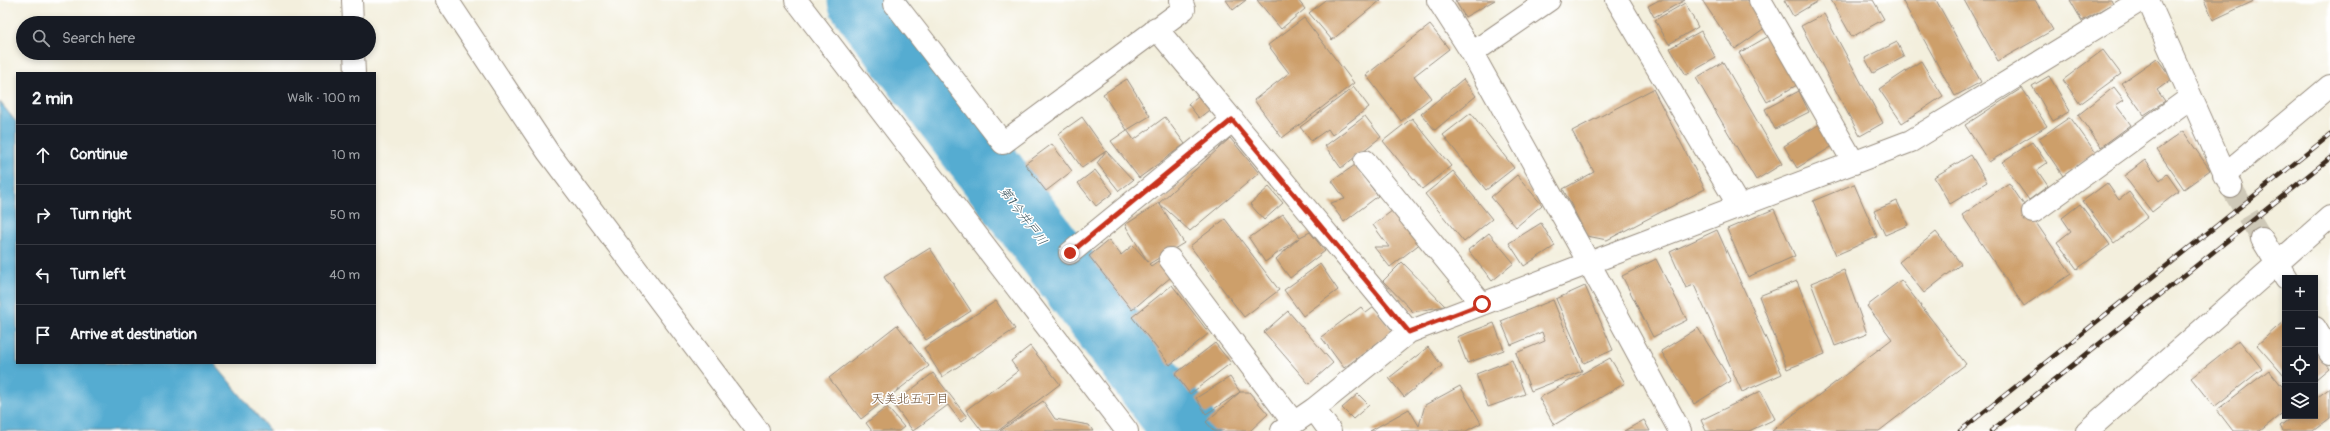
<!DOCTYPE html>
<html lang="en">
<head>
<meta charset="utf-8">
<style>
  body { margin:0; font-family:Pangolin,"Klee One",sans-serif; background:#20242c; color:#f1f3f6 }
  .controls { position:absolute; right:12px; bottom:12px; display:grid; overflow:hidden; border-radius:0px; box-shadow:0 2px 6px #0003 }
  .controls button { width:36px; height:36px; display:grid; place-items:center; padding:0; border:0; border-bottom:1px solid #363941; background:#171b24; color:#f1f3f6; font:20px sans-serif }
  .stop { position:absolute; width:12px; height:12px; margin:-9px; border:3px solid #c8321e; border-radius:50%; background:#fff }
  .stop.end { background:#c8321e; border-color:#fff; box-shadow:0 1px 4px #0008 }
  .list { margin:0; padding:0; list-style:none }
  h2 { display:flex; justify-content:space-between; align-items:center; height:52px; margin:0; padding:0 16px; font-size:17px }
  h2 small { font-size:13px; font-weight:400; color:#9ea1a6 }
  .list li { display:grid; grid-template-columns:26px 1fr auto; gap:12px; align-items:center; box-sizing:border-box; height:60px; padding:0 16px; border-top:1px solid #363941 }
  .list b { display:block; font-size:15px; white-space:nowrap }
  .list em { font-size:13px; font-style:normal; color:#9ea1a6 }
  .icon { flex:none; width:22px; height:22px; fill:none; stroke:currentColor; stroke-width:2; stroke-linecap:round; stroke-linejoin:round }
  .map { position:relative; flex:none; width:2330px; height:431px; overflow:hidden }
  .search { position:absolute; background:#171b24; box-shadow:0 2px 6px #0003; left:16px; top:16px; width:360px; height:44px; display:flex; align-items:center; gap:10px; box-sizing:border-box; padding:0 14px; border-radius:22px; color:#9ea1a6; font-size:15px }
  .panel { position:absolute; background:#171b24; box-shadow:0 2px 6px #0003; left:16px; top:72px; width:360px; height:292px; border-radius:0px }
  .map>svg:first-child { display:block }
</style>
</head>
<body>
<div class="map">
<svg width="2330" height="431" viewBox="0 0 2330 431">
  <rect width="100%" height="100%" fill="#fff"/>
  <filter id="ink" filterUnits="userSpaceOnUse"><feTurbulence type="fractalNoise" baseFrequency=".025" numOctaves="2"/><feDisplacementMap in="SourceGraphic" scale="8" xChannelSelector="R" yChannelSelector="G"/><feConvolveMatrix kernelMatrix="1 2 1 2 8 2 1 2 1" color-interpolation-filters="sRGB"/></filter>
  <filter id="wash" filterUnits="userSpaceOnUse"><feTurbulence type="fractalNoise" baseFrequency=".012" numOctaves="4" result="noise"/><feDisplacementMap in="SourceGraphic" scale="16" xChannelSelector="R" yChannelSelector="G"/><feGaussianBlur stdDeviation="0.9" result="paint"/><feColorMatrix in="noise" values="0 0 0 0 0 0 0 0 0 0 0 0 0 0 0 0 0 1.4 0 .05"/><feComposite in="paint" operator="in"/></filter>
  <g filter="url(#wash)">
    <rect width="100%" height="100%" fill="#f3efdd"/>
    <path fill="#54acd1" stroke="#486b78" d="M 0,102 L 17,123 L 17,363 L 214,363 L 270,431 L 0,431 Z"/>
    <g fill="none" stroke-linecap="round" stroke-linejoin="round">
      <path stroke="#54acd1" stroke-width="67" d="M 861,0 L 1186,431"/>
    </g>
    <g id="blocks">
      <path fill="#cd9f6a" d="M 1226,0 L 1246,0 L 1233,10 Z
        M 1257,0 L 1298,0 L 1305,9 L 1281,29 Z
        M 1325,0 L 1381,0 L 1332,40 L 1309,13 Z
        M 1455,0 L 1495,0 L 1465,17 Z
        M 1659,0 L 1685,0 L 1654,17 L 1648,6 Z
        M 1702,0 L 1748,0 L 1766,27 L 1735,49 Z
        M 1784,0 L 1820,0 L 1793,16 Z
        M 1831,0 L 1873,0 L 1884,19 L 1852,37 Z
        M 1902,0 L 1936,0 L 1981,82 L 1955,96 Z
        M 1964,0 L 2035,0 L 2053,30 L 1998,61 Z
        M 2070,0 L 2111,0 L 2113,4 L 2082,21 Z
        M 2204,0 L 2256,0 L 2213,20 Z
        M 1685,3 L 1698,27 L 1669,44 L 1655,20 Z
        M 1824,14 L 1883,123 L 1860,136 L 1801,26 Z
        M 1304,18 L 1354,83 L 1282,138 L 1254,100 L 1289,73 L 1268,45 Z
        M 1430,25 L 1449,49 L 1414,76 L 1431,98 L 1401,121 L 1366,75 Z
        M 1701,31 L 1716,58 L 1686,75 L 1670,48 Z
        M 1769,36 L 1797,85 L 1767,102 L 1739,53 Z
        M 1897,42 L 1904,57 L 1873,73 L 1865,58 Z
        M 2103,50 L 2121,74 L 2080,104 L 2063,80 Z
        M 2157,58 L 2172,79 L 2157,90 L 2165,101 L 2144,115 L 2121,83 Z
        M 1921,61 L 1943,96 L 1902,123 L 1879,89 Z
        M 1723,62 L 1782,164 L 1756,180 L 1696,78 Z
        M 2049,76 L 2070,111 L 2053,121 L 2032,86 Z
        M 1127,79 L 1150,116 L 1127,130 L 1103,94 Z
        M 1463,79 L 1476,96 L 1435,130 L 1421,114 Z
        M 1354,87 L 1369,107 L 1332,135 L 1328,129 L 1311,141 L 1300,127 Z
        M 2114,87 L 2124,100 L 2116,105 L 2131,125 L 2101,147 L 2078,115 Z
        M 2022,88 L 2047,126 L 1989,162 L 1965,125 Z
        M 1207,89 L 1218,103 L 1199,118 L 1188,104 Z
        M 1653,89 L 1705,189 L 1607,240 L 1587,236 L 1563,189 L 1594,172 L 1572,131 Z
        M 1799,91 L 1809,112 L 1775,129 L 1765,109 Z
        M 1471,113 L 1514,168 L 1486,190 L 1443,135 Z
        M 1365,116 L 1381,137 L 1341,168 L 1325,146 Z
        M 1082,117 L 1106,151 L 1133,180 L 1119,191 L 1097,163 L 1106,151 L 1082,168 L 1058,134 Z
        M 1165,117 L 1185,144 L 1139,178 L 1111,141 L 1127,130 L 1134,140 Z
        M 2070,117 L 2096,153 L 2063,176 L 2038,139 Z
        M 1412,118 L 1451,166 L 1422,189 L 1383,141 Z
        M 1823,122 L 1836,144 L 1797,168 L 1784,146 Z
        M 2183,131 L 2210,170 L 2184,189 L 2157,150 Z
        M 1230,138 L 1259,173 L 1190,231 L 1159,203 Z
        M 2032,142 L 2047,163 L 2037,170 L 2048,186 L 2029,200 L 2002,162 Z
        M 1052,144 L 1072,171 L 1046,191 L 1025,164 Z
        M 1971,155 L 1987,182 L 1950,204 L 1934,177 Z
        M 2145,160 L 2160,180 L 2167,174 L 2179,191 L 2152,212 L 2124,176 Z
        M 1355,165 L 1378,196 L 1344,222 L 1330,203 L 1345,199 L 1332,181 Z
        M 1095,170 L 1113,193 L 1096,206 L 1078,183 Z
        M 1453,171 L 1492,219 L 1464,242 L 1425,194 Z
        M 1517,175 L 1542,205 L 1516,227 L 1491,197 Z
        M 2009,183 L 2071,274 L 2024,306 L 1962,215 Z
        M 2107,183 L 2119,200 L 2129,192 L 2148,217 L 2114,243 L 2083,201 Z
        M 1854,184 L 1877,237 L 1836,255 L 1813,201 Z
        M 1269,187 L 1283,203 L 1264,220 L 1250,204 Z
        M 1897,201 L 1908,225 L 1885,235 L 1874,211 Z
        M 1159,203 L 1184,243 L 1149,264 L 1151,266 L 1158,261 L 1171,277 L 1132,310 L 1089,256 L 1109,240 L 1121,255 L 1133,245 L 1148,262 L 1125,225 Z
        M 2080,204 L 2110,245 L 2077,269 L 2057,242 L 2071,231 L 2062,218 Z
        M 1396,208 L 1422,242 L 1390,267 L 1374,247 L 1389,247 L 1373,225 Z
        M 1774,209 L 1795,256 L 1748,277 L 1727,229 Z
        M 1283,214 L 1300,237 L 1310,232 L 1325,251 L 1290,278 L 1276,259 L 1299,238 L 1265,262 L 1249,238 Z
        M 1225,219 L 1279,290 L 1244,317 L 1190,246 Z
        M 1541,223 L 1555,246 L 1524,266 L 1509,243 Z
        M 1717,230 L 1782,374 L 1742,392 L 1694,285 L 1686,288 L 1670,252 Z
        M 1936,232 L 1961,264 L 1924,293 L 1899,262 Z
        M 1489,233 L 1514,263 L 1492,281 L 1468,250 Z
        M 930,248 L 971,311 L 926,340 L 884,277 Z
        M 1656,259 L 1687,320 L 1653,337 L 1622,276 Z
        M 1402,262 L 1445,306 L 1413,312 L 1383,281 Z
        M 1320,264 L 1338,290 L 1303,316 L 1284,290 Z
        M 1844,270 L 1867,334 L 1835,346 L 1811,283 Z
        M 1901,280 L 1966,364 L 1879,431 L 1772,431 L 1892,339 L 1867,306 Z
        M 1797,281 L 1825,354 L 1787,369 L 1759,296 Z
        M 1172,285 L 1209,333 L 1170,365 L 1132,317 Z
        M 1585,286 L 1613,350 L 1584,363 L 1556,299 Z
        M 1553,300 L 1582,371 L 1531,391 L 1516,353 L 1545,341 L 1542,332 L 1511,345 L 1501,321 Z
        M 996,301 L 1015,329 L 942,377 L 924,348 Z
        M 1361,307 L 1366,313 L 1374,307 L 1393,331 L 1344,368 L 1321,337 Z
        M 1288,311 L 1333,363 L 1309,384 L 1264,332 Z
        M 2285,320 L 2285,377 L 2257,345 Z
        M 1494,323 L 1504,350 L 1467,363 L 1457,337 Z
        M 897,325 L 929,366 L 861,419 L 829,378 Z
        M 1698,328 L 1731,381 L 1694,404 L 1661,351 Z
        M 2239,340 L 2262,369 L 2214,407 L 2191,378 Z
        M 1215,343 L 1231,363 L 1190,394 L 1175,374 Z
        M 1030,346 L 1060,384 L 998,431 L 982,431 L 966,410 L 1018,371 L 1011,361 Z
        M 1428,347 L 1442,366 L 1404,397 L 1389,378 Z
        M 2315,351 L 2329,368 L 2315,380 Z
        M 1610,358 L 1625,383 L 1554,425 L 1539,398 Z
        M 1512,360 L 1525,394 L 1488,407 L 1476,374 Z
        M 2269,370 L 2285,390 L 2285,411 L 2260,431 L 2233,431 L 2217,410 Z
        M 933,373 L 967,417 L 961,422 L 948,405 L 913,431 L 893,404 Z
        M 1230,377 L 1240,392 L 1249,392 L 1268,414 L 1250,431 L 1214,431 L 1206,422 L 1240,392 L 1206,414 L 1196,398 Z
        M 1460,386 L 1481,423 L 1466,431 L 1370,431 L 1409,409 L 1419,426 L 1425,405 Z
        M 2330,388 L 2330,418 L 2313,431 L 2283,431 L 2280,426 L 2293,416 L 2315,416 L 2315,399 Z
        M 1761,391 L 1775,419 L 1749,431 L 1706,431 L 1701,420 Z
        M 1358,394 L 1369,405 L 1353,419 L 1342,408 Z
        M 1043,401 L 1055,419 L 1089,425 L 1093,431 L 1000,431 Z
        M 887,407 L 904,427 L 899,431 L 872,431 L 866,423 Z
        M 1644,420 L 1650,431 L 1624,431 Z"/>
    </g>
  </g>
  <g filter="url(#ink)">
    <use href="#blocks" fill-opacity="0" stroke="#978c7e" stroke-width="1"/>
    <g fill="none" stroke-linecap="round" stroke-linejoin="round">
      <path stroke="#cec8b7" stroke-width="22" stroke-dasharray="22 11" stroke-linecap="butt" d="M 2231,187 L 2262,239"/>
      <defs>
        <path id="lane" d="M 352,0 L 353,23
          M 354,53 L 355,73"/>
        <path id="street" d="M 447,0 L 548,152 L 758,431
          M 1617,0 L 1739,206
          M 1760,0 L 1854,163
          M 2148,0 L 2231,187
          M 895,4 L 1003,143 L 1184,9 L 1181,0
          M 1156,28 L 1409,332
          M 1472,53 L 1549,0
          M 1365,161 L 1482,304
          M 2224,175 L 2330,86
          M 2033,212 L 2190,98
          M 2262,239 L 2286,278
          M 1070,253 L 1233,120
          M 1170,259 L 1294,423
          M 2315,328 L 2330,353
          M 1314,409 L 1330,431
          M 1282,431 L 1314,409 L 1409,332 L 1589,263 L 1472,53 L 1438,0
          M 1680,431 L 1589,263 L 1911,141 L 2141,0
          M 2087,431 L 2330,217"/>
        <path id="secondary" d="M 796,0 L 1127,431"/>
      </defs>
      <use href="#lane" stroke="#978c7e" stroke-width="22"/>
      <use href="#street" stroke="#978c7e" stroke-width="24"/>
      <use href="#secondary" stroke="#978c7e" stroke-width="24"/>
      <use href="#lane" stroke="#fff" stroke-width="20"/>
      <use href="#street" stroke="#fff" stroke-width="22"/>
      <use href="#secondary" stroke="#fff" stroke-width="22"/>
      <defs>
        <path id="rail" d="M 1960,431 L 2330,135
          M 1991,431 L 2330,158"/>
      </defs>
      <use href="#rail" stroke="#3b2a1e" stroke-width="4.5"/>
      <use href="#rail" stroke="#fff" stroke-width="3" stroke-dasharray="9" stroke-linecap="butt"/>
    </g>
  </g>
  <g fill="none" stroke-linecap="round" stroke-linejoin="round" filter="url(#ink)">
    <path stroke="#c8321e" stroke-width="5" d="M 1070,253 L 1232,120 L 1409,332 L 1482,304"/>
  </g>
  <g text-anchor="middle" dominant-baseline="central" stroke-width="3" stroke-linejoin="round" paint-order="stroke">
    <g font-size="13" font-style="italic" fill="#455e66" stroke="#fff">
      <text transform="translate(1023 216) rotate(53)">第1今井戸川</text>
    </g>
    <g font-size="13" fill="#6e5339" stroke="#fff">
      <text x="910" y="399">天美北五丁目</text>
    </g>
  </g>
</svg>
<div class="controls">
<button>+</button>
<button>−</button>
<button><svg class="icon" aria-label="locate" viewBox="0 0 24 24"><circle cx="12" cy="12" r="6"/><path d="M12 2v4M12 18v4M2 12h4M18 12h4"/></svg></button>
<button><svg class="icon" aria-label="layers" viewBox="0 0 24 24"><path d="M12 4l9 5-9 5-9-5zM3 14l9 5 9-5"/></svg></button>
</div>
<div class="stop" style="left:1482px;top:304px"></div>
<div class="stop end" style="left:1070px;top:253px"></div>
<div class="search"><svg class="icon" aria-label="search" viewBox="0 0 24 24"><circle cx="10" cy="10" r="6"/><path d="M15 15l6 6"/></svg>Search here</div>
<section class="panel">
<h2>2 min<small>Walk · 100 m</small></h2>
<ul class="list">
<li><svg class="icon" aria-label="ahead" viewBox="0 0 24 24"><path d="M12 20V5M6 11l6-6 6 6"/></svg><div><b>Continue</b></div><em>10 m</em></li>
<li><svg class="icon" aria-label="right" viewBox="0 0 24 24"><path d="M7 20v-9h11M14 6l5 5-5 5"/></svg><div><b>Turn right</b></div><em>50 m</em></li>
<li><svg class="icon" aria-label="left" viewBox="0 0 24 24"><path d="M17 20v-9H6M10 6l-5 5 5 5"/></svg><div><b>Turn left</b></div><em>40 m</em></li>
<li><svg class="icon" aria-label="arrive" viewBox="0 0 24 24"><path d="M6 21V4h12l-3 4 3 4H6"/></svg><div><b>Arrive at destination</b></div></li>
</ul>
</section>
</div>
</body>
</html>
